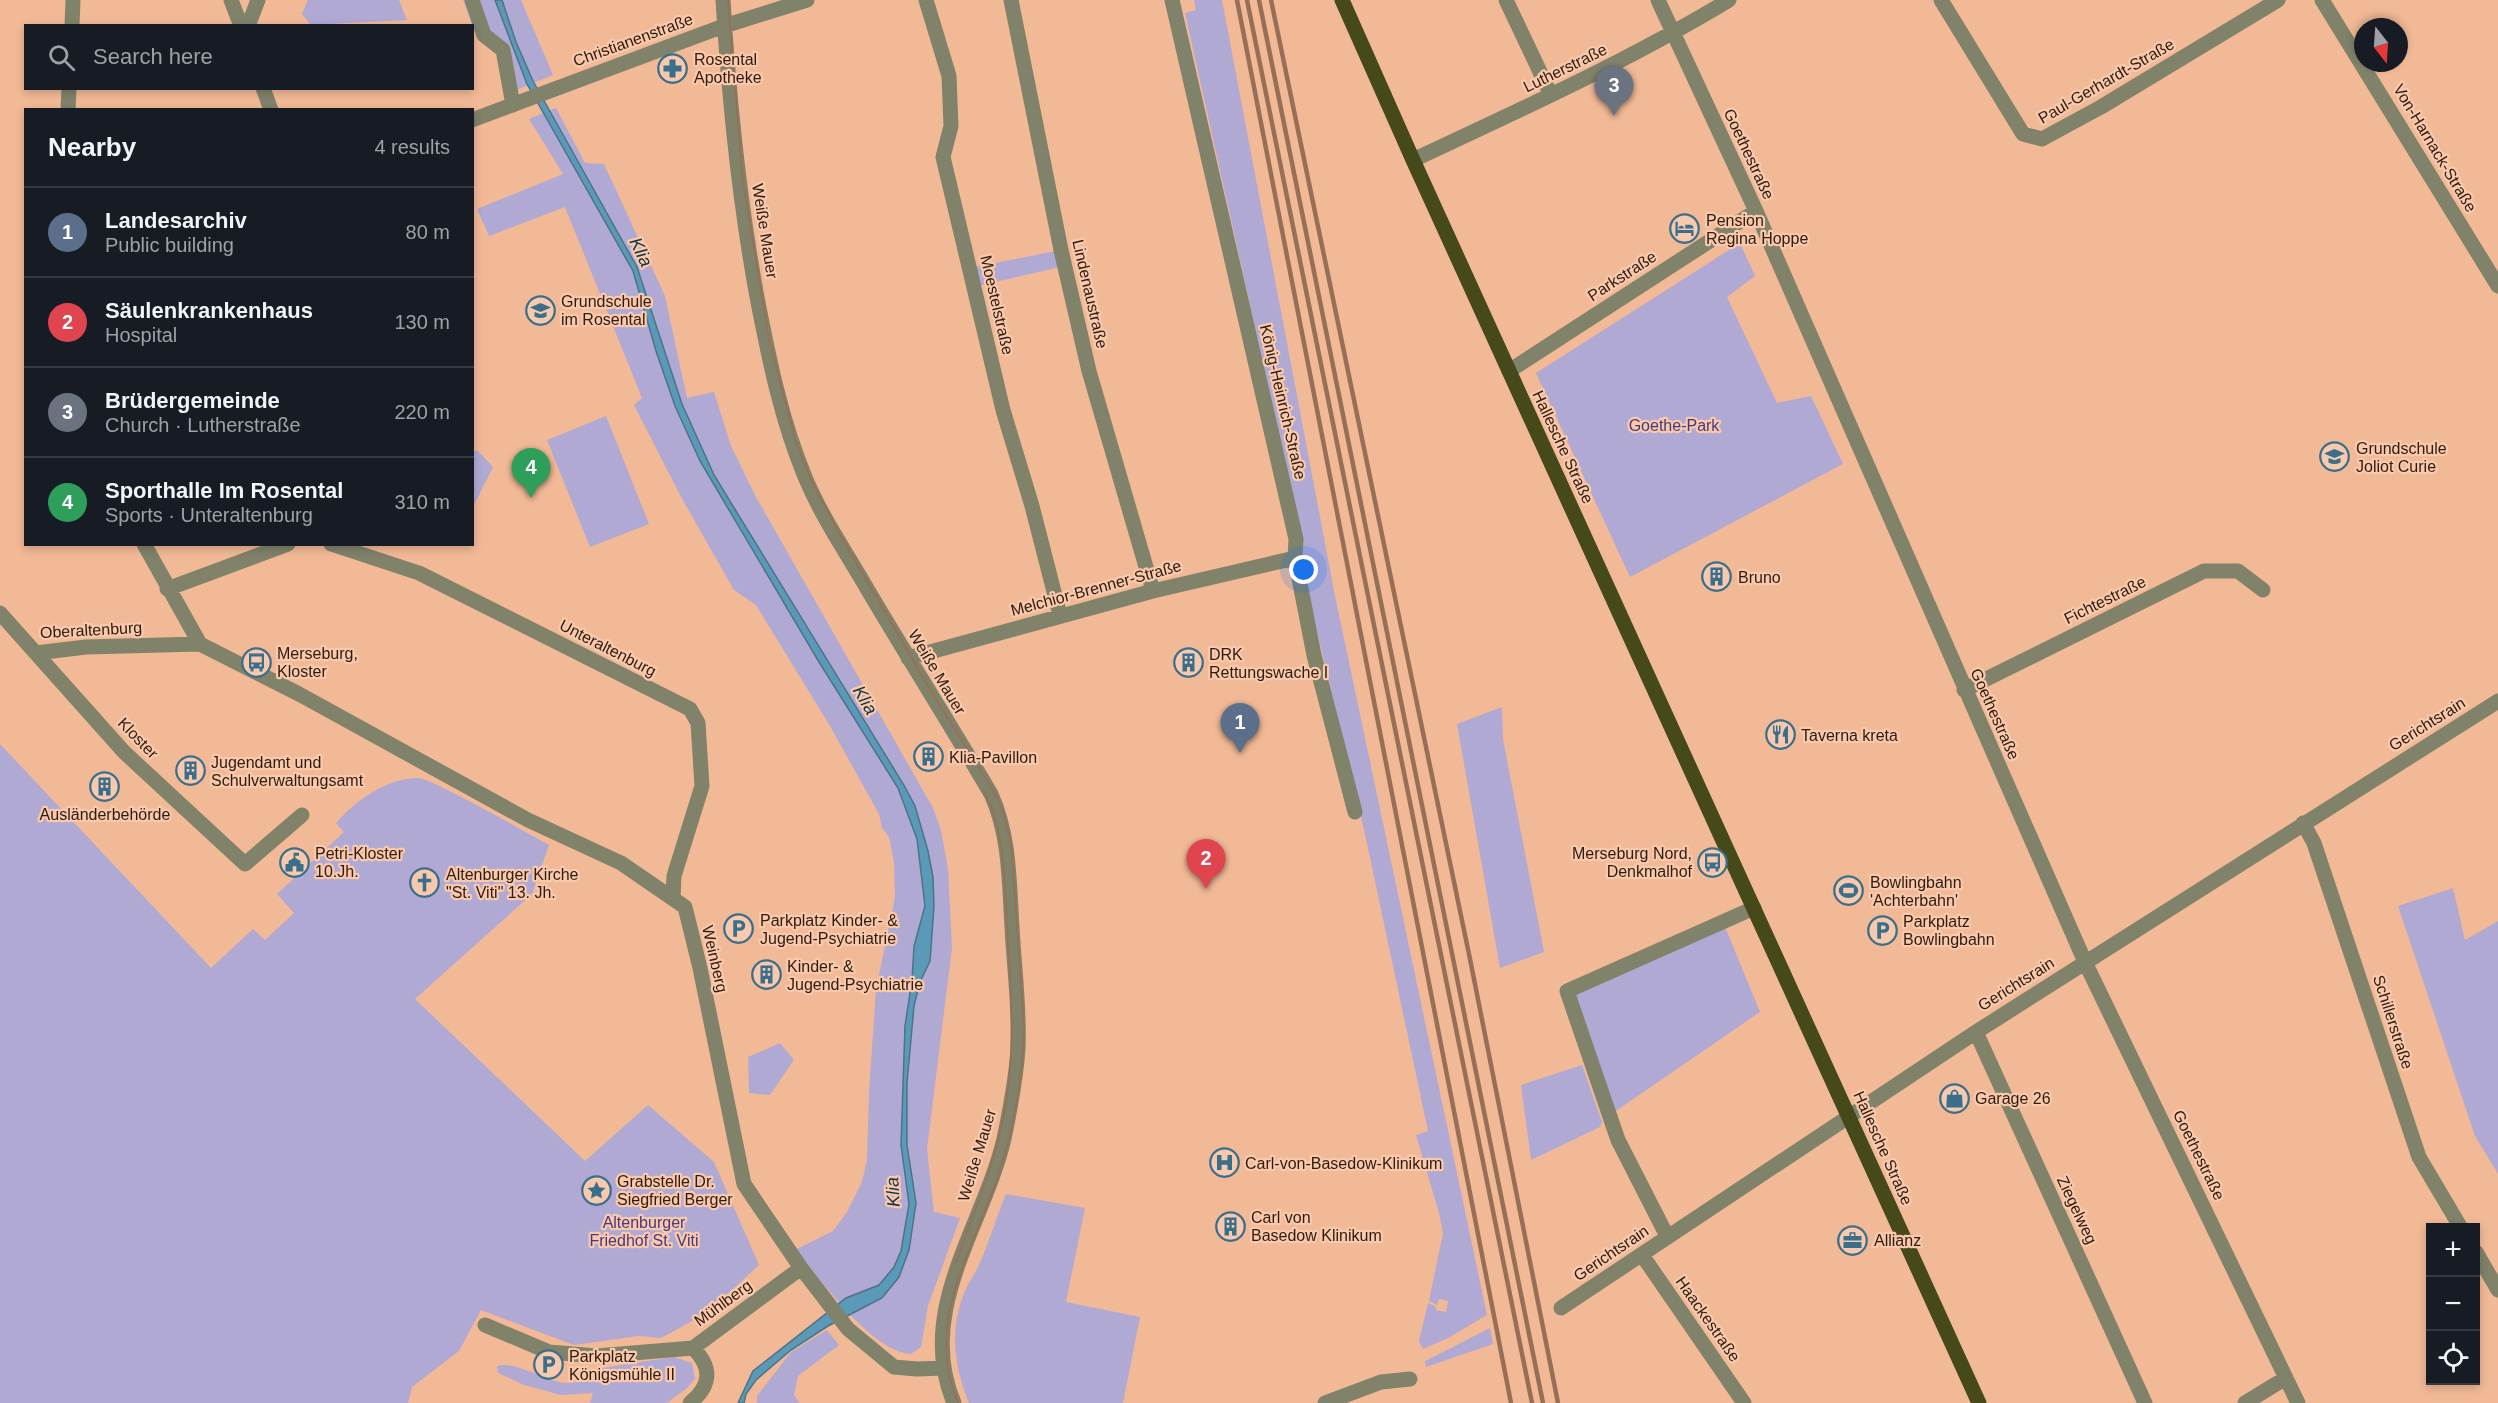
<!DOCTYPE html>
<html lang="en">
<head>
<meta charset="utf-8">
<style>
  body { margin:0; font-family:Helvetica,sans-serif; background:#20242c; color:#f1f3f6 }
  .controls { position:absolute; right:18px; bottom:18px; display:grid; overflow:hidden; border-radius:0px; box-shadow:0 3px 9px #0003 }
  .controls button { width:54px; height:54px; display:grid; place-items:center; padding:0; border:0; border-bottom:2px solid #363941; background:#171b24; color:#f1f3f6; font:30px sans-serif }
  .compass { position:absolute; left:2354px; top:18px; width:54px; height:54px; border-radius:50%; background:#171b24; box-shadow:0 3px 9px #0003; rotate:163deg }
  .you { position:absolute; left:1304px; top:570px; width:21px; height:21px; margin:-15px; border:4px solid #fff; border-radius:50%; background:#1a73e8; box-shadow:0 0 0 9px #1a73e833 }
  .badge { display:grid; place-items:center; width:39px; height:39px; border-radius:50%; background:#396f8a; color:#fff; font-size:20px; font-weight:700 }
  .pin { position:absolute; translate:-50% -50px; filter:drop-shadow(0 2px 3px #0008) }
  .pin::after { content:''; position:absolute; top:32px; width:21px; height:18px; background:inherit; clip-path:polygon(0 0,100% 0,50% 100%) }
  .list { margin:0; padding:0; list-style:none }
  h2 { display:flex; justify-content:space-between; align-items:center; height:78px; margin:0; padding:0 24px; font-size:26px }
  h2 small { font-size:20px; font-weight:400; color:#9ea1a6 }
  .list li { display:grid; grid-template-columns:39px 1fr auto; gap:18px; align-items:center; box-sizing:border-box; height:90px; padding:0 24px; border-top:2px solid #363941 }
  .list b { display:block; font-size:22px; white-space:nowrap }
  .list p { margin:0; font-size:20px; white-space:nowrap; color:#9ea1a6 }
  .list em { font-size:20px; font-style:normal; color:#9ea1a6 }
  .icon { flex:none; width:33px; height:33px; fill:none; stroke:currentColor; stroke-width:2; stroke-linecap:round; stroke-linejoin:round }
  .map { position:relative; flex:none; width:2498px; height:1403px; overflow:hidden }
  .search { position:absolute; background:#171b24; box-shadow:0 3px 9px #0003; left:24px; top:24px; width:450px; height:66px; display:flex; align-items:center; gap:15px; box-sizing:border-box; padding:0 21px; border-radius:0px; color:#9ea1a6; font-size:22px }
  .panel { position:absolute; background:#171b24; box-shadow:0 3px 9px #0003; left:24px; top:108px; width:450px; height:438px; border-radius:0px }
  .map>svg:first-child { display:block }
</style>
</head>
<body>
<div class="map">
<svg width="2498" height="1403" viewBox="0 0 2498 1403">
  <rect width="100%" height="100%" fill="#f2b996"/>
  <path fill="#b0a9d4" d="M 308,0 L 399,0 L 407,20 L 311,25 L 302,14 Z
    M 463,0 L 521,0 L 553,75 L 509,93 L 501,51 L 477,38 Z
    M 1194,0 L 1222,0 L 1335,596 L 1487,1315 L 1448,1338 L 1423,1349 L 1419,1341 L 1428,1303 L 1436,1307 L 1436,1310 L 1446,1312 L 1448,1301 L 1439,1299 L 1437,1305 L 1429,1301 L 1443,1233 L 1439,1213 L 1416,1135 L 1428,1131 L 1365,834 L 1304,576 L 1301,534 L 1185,13 L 1196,10 Z
    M 556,108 L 585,163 L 604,164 L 665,296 L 687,398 L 714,392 L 731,446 L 756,497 L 933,808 L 941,830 L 948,869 L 952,948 L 927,1149 L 934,1212 L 960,1218 L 928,1306 L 921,1347 L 911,1354 C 871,1352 821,1279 795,1250 L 833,1231 L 847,1212 L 862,1182 L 867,1160 L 869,1092 L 876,989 L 895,897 L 894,862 L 889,837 L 882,828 L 879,814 L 830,726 L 756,605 L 734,590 L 680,495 L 634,405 L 642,398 L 565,207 L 489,236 L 477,209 L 563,174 L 529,119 Z
    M 1740,243 L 1755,276 L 1727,297 L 1777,403 L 1811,396 L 1843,464 L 1630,577 L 1536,373 Z
    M 1061,250 L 1064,266 L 974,287 L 970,268 Z
    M 606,416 L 649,524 L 590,547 L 547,440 Z
    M 477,450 L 493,467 L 473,507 L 473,452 Z
    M 1502,707 L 1503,739 L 1544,952 L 1500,968 L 1457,724 Z
    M 0,744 L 211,968 L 253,929 L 265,940 L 294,913 L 277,894 L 344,832 L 336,823 C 356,800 387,778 418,778 C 429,777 531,835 549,845 L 532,894 L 415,999 L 585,1161 L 648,1105 L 714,1162 L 759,1265 L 707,1313 L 661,1338 L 639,1336 L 574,1345 L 481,1310 L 459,1351 L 412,1387 L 408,1403 L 0,1403 Z
    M 2453,888 L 2465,940 L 2498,921 L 2498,1174 L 2475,1136 L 2398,906 Z
    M 1723,922 L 1760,1012 L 1610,1115 L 1567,991 Z
    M 780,1043 L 794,1060 L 770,1095 L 749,1093 L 748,1057 Z
    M 1582,1065 L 1602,1122 L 1600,1127 L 1531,1160 L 1521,1085 Z
    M 1006,1194 L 1085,1208 L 1066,1302 L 1140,1317 L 1123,1403 L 969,1403 C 954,1367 949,1328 965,1291 C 968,1283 974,1276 978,1267 C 989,1243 996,1218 1006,1194 Z
    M 1490,1328 L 1493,1344 L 1426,1367 L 1425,1361 Z
    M 827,1330 L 839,1345 L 798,1376 L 794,1395 L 800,1403 L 757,1403 L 757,1396 L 791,1352 Z
    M 674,1357 L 692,1363 L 695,1379 L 687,1388 L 667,1403 L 590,1403 L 593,1393 L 561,1395 L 524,1385 L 498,1373 L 497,1366 C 514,1360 545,1381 565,1383 C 573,1383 582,1381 589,1380 L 589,1370 Z"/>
  <path fill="#5b99b9" stroke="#4e7385" stroke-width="1.5" d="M 495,0 L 502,0 L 516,42 L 533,81 L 637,267 L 682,404 L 714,475 L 905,787 L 915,806 L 928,851 L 933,877 L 934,906 L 930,961 L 920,982 L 914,1006 L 907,1083 L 907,1145 L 916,1203 L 909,1250 L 899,1277 L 882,1298 L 828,1326 L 791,1350 L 756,1380 L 746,1394 L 744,1403 L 738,1403 L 753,1371 L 846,1298 L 879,1285 L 894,1267 L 901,1251 L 909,1204 L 901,1145 L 905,1026 L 912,980 L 914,946 L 925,906 L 917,839 L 898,788 L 819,662 L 700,461 L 675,406 L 656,351 L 633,271 L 527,84 Z"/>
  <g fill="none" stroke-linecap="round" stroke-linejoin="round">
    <path stroke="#80826a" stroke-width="15" d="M 231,0 L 241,26
      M 472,0 L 484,35 L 503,50 L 513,105
      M 723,0 C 729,100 739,199 757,297 C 769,359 781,419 805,477 C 820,513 842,546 862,580 C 904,652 949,722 991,794 C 1010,836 1009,881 1012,927 C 1014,967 1020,1009 1018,1049 C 1016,1079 1010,1110 1004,1139 C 983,1227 915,1311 954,1403
      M 926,0 L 949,76 L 951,126 L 943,157 L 1003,410 L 1032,506 L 1060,615
      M 1011,0 L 1061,250 L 1089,371 L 1153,591
      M 1172,0 L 1296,539 L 1295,558 L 1314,655 L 1355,812
      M 1506,0 L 1551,95
      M 1658,0 L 1756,211 L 2085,962 L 2298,1403
      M 1941,0 L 2023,134 L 2042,139 L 2101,107 L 2278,0
      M 2322,0 L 2498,286
      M 72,26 L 73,0
      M 248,26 L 258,0
      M 263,88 L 271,110
      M 68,110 L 69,88
      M 472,120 L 721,27 L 807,0
      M 1413,160 C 1520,110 1628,61 1729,0
      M 1509,371 L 1756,211
      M 144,544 L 200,644 L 299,694 L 528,820 L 621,863 L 685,907 L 700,968 L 744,1184 L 801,1268 L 848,1329 L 894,1367 L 917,1369 L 943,1368
      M 331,544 L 419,573 L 690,709 L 698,723 L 702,786 L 674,876 L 673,898
      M 167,589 L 288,544
      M 0,613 L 124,752 L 245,864 L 302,815
      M 36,653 L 86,647 L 200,644
      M 908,658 L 1153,591 L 1295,558
      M 1964,690 L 2204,571 L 2238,571 L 2263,590
      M 2303,823 L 2314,843 L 2419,1157 L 2461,1228
      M 1976,1032 L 2145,1403
      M 1667,1236 L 1618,1140 L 1567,991 L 1754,908
      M 2476,1252 L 2498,1290
      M 1642,1255 L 1744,1403
      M 1561,1308 L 1976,1032 L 2498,701
      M 485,1325 L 549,1352 L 597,1356 L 693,1348 L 801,1268
      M 690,1403 C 712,1385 712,1367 693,1348
      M 1325,1403 L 1381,1382 L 1410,1379
      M 2245,1403 L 2286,1378"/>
    <path stroke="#46491a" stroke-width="15" d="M 1342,0 L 1413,160 L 1979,1403"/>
    <path stroke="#976f56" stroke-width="1.5" d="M 728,0 L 743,183 L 769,339 L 795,439 L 810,478 L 840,535 L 931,691 L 994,792 L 1002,808 L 1011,843 L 1024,1028 C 1023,1078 1014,1128 998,1176 C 973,1252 923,1322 958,1403
      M 955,1265 C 974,1213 996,1160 1006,1105 C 1016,1043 1010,981 1007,919 C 1004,875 1005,831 984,791"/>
    <path stroke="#976f56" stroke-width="4.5" d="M 1237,0 L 1511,1403
      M 1247,0 C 1340,468 1439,935 1532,1403
      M 1259,0 L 1543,1403
      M 1271,0 L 1470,959 L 1558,1403"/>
  </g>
  <defs>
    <symbol id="pharmacy-ring" viewBox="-11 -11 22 22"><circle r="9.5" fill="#f8c9ad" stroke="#396f8a" stroke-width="1.5"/><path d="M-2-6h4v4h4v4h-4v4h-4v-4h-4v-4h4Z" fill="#396f8a"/></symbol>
    <symbol id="hotel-ring" viewBox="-11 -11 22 22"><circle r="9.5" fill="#f8c9ad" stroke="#396f8a" stroke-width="1.5"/><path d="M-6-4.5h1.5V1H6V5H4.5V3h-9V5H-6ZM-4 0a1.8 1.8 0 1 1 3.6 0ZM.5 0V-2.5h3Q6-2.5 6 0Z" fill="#396f8a"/></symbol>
    <symbol id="school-ring" viewBox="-11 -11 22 22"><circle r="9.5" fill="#f8c9ad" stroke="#396f8a" stroke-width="1.5"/><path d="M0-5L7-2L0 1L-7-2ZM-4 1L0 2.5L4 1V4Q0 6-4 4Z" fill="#396f8a"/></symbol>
    <symbol id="building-ring" viewBox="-11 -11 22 22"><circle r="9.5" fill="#f8c9ad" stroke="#396f8a" stroke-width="1.5"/><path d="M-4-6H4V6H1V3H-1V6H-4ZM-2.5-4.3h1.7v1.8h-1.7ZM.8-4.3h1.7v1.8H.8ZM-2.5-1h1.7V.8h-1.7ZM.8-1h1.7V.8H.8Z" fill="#396f8a"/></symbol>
    <symbol id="bus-ring" viewBox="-11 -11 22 22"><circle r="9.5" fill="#f8c9ad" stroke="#396f8a" stroke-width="1.5"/><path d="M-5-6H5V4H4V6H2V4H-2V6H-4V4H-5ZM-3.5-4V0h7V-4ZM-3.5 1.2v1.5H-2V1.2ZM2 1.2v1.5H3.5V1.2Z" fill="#396f8a"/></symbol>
    <symbol id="restaurant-ring" viewBox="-11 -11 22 22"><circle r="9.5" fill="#f8c9ad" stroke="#396f8a" stroke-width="1.5"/><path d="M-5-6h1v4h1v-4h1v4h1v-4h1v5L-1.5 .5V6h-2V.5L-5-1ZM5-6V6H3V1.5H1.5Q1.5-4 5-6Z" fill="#396f8a"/></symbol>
    <symbol id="civic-ring" viewBox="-11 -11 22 22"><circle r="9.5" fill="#f8c9ad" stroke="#396f8a" stroke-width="1.5"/><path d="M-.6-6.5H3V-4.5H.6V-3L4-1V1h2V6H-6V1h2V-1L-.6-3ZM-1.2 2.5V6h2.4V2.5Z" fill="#396f8a"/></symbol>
    <symbol id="church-ring" viewBox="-11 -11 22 22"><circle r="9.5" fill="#f8c9ad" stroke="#396f8a" stroke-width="1.5"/><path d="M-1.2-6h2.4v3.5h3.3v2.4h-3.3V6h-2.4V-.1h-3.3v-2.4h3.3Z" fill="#396f8a"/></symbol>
    <symbol id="stadium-ring" viewBox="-11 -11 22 22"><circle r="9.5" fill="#f8c9ad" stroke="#396f8a" stroke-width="1.5"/><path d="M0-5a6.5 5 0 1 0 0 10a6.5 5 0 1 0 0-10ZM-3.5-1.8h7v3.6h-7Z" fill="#396f8a"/></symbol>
    <symbol id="parking-ring" viewBox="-11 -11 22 22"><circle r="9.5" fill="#f8c9ad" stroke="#396f8a" stroke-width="1.5"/><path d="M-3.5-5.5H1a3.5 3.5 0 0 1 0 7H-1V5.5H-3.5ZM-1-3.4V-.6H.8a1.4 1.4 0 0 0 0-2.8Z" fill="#396f8a"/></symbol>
    <symbol id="shop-ring" viewBox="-11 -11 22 22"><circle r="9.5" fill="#f8c9ad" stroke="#396f8a" stroke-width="1.5"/><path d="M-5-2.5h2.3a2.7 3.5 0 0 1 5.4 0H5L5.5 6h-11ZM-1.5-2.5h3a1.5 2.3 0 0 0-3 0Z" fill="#396f8a"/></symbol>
    <symbol id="hospital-ring" viewBox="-11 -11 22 22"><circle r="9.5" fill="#f8c9ad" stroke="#396f8a" stroke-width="1.5"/><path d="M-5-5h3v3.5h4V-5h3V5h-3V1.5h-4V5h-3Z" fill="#396f8a"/></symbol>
    <symbol id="sight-ring" viewBox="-11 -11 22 22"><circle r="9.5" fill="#f8c9ad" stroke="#396f8a" stroke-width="1.5"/><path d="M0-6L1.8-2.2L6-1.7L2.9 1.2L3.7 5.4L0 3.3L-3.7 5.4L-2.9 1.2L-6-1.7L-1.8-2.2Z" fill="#396f8a"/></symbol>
    <symbol id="office-ring" viewBox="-11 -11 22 22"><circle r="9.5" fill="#f8c9ad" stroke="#396f8a" stroke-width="1.5"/><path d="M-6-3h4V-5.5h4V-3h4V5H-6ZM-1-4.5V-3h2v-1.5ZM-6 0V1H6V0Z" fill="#396f8a"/></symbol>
  </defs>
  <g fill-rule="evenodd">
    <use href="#pharmacy-ring" x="656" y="52" width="33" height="33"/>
    <use href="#hotel-ring" x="1668" y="212" width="33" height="33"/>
    <use href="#school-ring" x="524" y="294" width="33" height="33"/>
    <use href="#school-ring" x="2318" y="440" width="33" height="33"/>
    <use href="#building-ring" x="1700" y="560" width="33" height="33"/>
    <use href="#bus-ring" x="240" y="646" width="33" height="33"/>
    <use href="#building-ring" x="1172" y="646" width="33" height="33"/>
    <use href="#restaurant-ring" x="1764" y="718" width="33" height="33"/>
    <use href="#building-ring" x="912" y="740" width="33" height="33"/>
    <use href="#building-ring" x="174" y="754" width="33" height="33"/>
    <use href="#building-ring" x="88" y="770" width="33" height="33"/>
    <use href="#civic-ring" x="278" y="846" width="33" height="33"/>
    <use href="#bus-ring" x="1696" y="846" width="33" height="33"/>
    <use href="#church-ring" x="408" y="866" width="33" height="33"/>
    <use href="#stadium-ring" x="1832" y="874" width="33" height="33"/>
    <use href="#parking-ring" x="722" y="912" width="33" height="33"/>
    <use href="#parking-ring" x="1866" y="914" width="33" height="33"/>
    <use href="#building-ring" x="750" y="958" width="33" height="33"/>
    <use href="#shop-ring" x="1938" y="1082" width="33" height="33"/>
    <use href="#hospital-ring" x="1208" y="1146" width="33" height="33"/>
    <use href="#sight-ring" x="580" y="1174" width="33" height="33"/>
    <use href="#building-ring" x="1214" y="1210" width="33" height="33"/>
    <use href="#office-ring" x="1836" y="1224" width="33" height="33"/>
    <use href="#parking-ring" x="532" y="1348" width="33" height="33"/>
  </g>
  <g text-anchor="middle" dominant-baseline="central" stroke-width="4.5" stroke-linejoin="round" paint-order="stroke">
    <g font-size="16" fill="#301b0d" stroke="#f8c9ad">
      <text transform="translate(633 40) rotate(-20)">Christianenstraße</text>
      <text transform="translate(1565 68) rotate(-26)">Lutherstraße</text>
      <text transform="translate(2106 81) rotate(-30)">Paul-Gerhardt-Straße</text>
      <text transform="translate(2435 148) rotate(59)">Von-Harnack-Straße</text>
      <text transform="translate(1749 154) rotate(65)">Goethestraße</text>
      <text transform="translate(765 231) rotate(81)">Weiße Mauer</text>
      <text transform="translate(1622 276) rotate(-33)">Parkstraße</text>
      <text transform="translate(1090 294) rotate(77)">Lindenaustraße</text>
      <text transform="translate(997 305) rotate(77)">Moestelstraße</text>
      <text transform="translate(1283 402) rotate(77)">König-Heinrich-Straße</text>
      <text transform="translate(1563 447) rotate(65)">Hallesche Straße</text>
      <text transform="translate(1096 588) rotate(-15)">Melchior-Brenner-Straße</text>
      <text transform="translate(2105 600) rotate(-26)">Fichtestraße</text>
      <text transform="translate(91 630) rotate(-3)">Oberaltenburg</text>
      <text transform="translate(608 648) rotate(27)">Unteraltenburg</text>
      <text transform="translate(937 672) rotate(59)">Weiße Mauer</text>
      <text transform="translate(1995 714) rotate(66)">Goethestraße</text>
      <text transform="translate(2427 724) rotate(-32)">Gerichtsrain</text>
      <text transform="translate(138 738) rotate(46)">Kloster</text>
      <text transform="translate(715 959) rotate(77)">Weinberg</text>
      <text transform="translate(2016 984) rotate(-32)">Gerichtsrain</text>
      <text transform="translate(2393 1022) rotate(72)">Schillerstraße</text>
      <text transform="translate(1883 1148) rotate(66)">Hallesche Straße</text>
      <text transform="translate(977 1155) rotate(-73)">Weiße Mauer</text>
      <text transform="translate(2199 1155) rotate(64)">Goethestraße</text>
      <text transform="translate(2077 1210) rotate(65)">Ziegelweg</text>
      <text transform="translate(1611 1253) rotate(-34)">Gerichtsrain</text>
      <text transform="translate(723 1303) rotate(-36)">Mühlberg</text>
      <text transform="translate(1708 1319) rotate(55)">Haackestraße</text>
    </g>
    <g font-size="16" fill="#301b0d" stroke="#f8c9ad" text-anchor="start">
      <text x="694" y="59">Rosental<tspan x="694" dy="18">Apotheke</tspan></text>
      <text x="1706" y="220">Pension<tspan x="1706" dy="18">Regina Hoppe</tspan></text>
      <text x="561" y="301">Grundschule<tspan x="561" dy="18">im Rosental</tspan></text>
      <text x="2356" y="448">Grundschule<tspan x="2356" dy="18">Joliot Curie</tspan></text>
      <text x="1738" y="577">Bruno</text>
      <text x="277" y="653">Merseburg,<tspan x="277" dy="18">Kloster</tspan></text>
      <text x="1209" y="654">DRK<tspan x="1209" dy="18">Rettungswache I</tspan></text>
      <text x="1801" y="735">Taverna kreta</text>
      <text x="949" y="757">Klia-Pavillon</text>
      <text x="211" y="762">Jugendamt und<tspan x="211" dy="18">Schulverwaltungsamt</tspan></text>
      <text x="105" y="814" text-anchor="middle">Ausländerbehörde</text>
      <text x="315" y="853">Petri-Kloster<tspan x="315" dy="18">10.Jh.</tspan></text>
      <text x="1692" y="853" text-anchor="end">Merseburg Nord,<tspan x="1692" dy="18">Denkmalhof</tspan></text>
      <text x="446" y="874">Altenburger Kirche<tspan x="446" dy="18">"St. Viti" 13. Jh.</tspan></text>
      <text x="1870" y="882">Bowlingbahn<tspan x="1870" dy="18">'Achterbahn'</tspan></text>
      <text x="760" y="920">Parkplatz Kinder- &amp;<tspan x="760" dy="18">Jugend-Psychiatrie</tspan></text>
      <text x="1903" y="921">Parkplatz<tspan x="1903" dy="18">Bowlingbahn</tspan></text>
      <text x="787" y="966">Kinder- &amp;<tspan x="787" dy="18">Jugend-Psychiatrie</tspan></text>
      <text x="1975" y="1098">Garage 26</text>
      <text x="1245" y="1163">Carl-von-Basedow-Klinikum</text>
      <text x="617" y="1181">Grabstelle Dr.<tspan x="617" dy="18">Siegfried Berger</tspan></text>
      <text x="1251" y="1217">Carl von<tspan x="1251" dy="18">Basedow Klinikum</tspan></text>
      <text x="1874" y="1240">Allianz</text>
      <text x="569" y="1356">Parkplatz<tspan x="569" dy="18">Königsmühle II</tspan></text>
    </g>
    <g font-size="16" fill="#4a387c" stroke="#f8c9ad">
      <text x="1674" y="425">Goethe-Park</text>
      <text x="644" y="1222">Altenburger<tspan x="644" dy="18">Friedhof St. Viti</tspan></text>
    </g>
    <g font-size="18" font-style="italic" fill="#153241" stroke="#f8c9ad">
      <text transform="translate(641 252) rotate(64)">Klia</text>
      <text transform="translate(865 700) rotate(59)">Klia</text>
      <text transform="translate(893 1192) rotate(-93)">Klia</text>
    </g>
  </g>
</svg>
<div class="controls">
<button>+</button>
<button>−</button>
<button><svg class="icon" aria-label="locate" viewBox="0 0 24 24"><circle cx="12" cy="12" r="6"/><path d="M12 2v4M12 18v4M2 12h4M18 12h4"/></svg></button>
</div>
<svg class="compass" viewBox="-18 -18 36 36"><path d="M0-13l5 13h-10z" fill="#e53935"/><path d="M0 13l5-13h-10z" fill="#9ea1a6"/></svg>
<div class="you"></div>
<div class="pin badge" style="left:1240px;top:753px;background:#5c6f8a">1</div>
<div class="pin badge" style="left:1206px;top:889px;background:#e0444e">2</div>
<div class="pin badge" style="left:1614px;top:116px;background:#6b7280">3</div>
<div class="pin badge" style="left:531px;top:498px;background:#2e9e5b">4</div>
<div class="search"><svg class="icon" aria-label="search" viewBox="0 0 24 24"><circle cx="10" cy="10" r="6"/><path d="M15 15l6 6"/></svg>Search here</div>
<section class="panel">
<h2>Nearby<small>4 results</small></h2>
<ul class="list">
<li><span class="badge" style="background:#5c6f8a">1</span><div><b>Landesarchiv</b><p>Public building</p></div><em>80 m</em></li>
<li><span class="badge" style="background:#e0444e">2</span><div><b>Säulenkrankenhaus</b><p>Hospital</p></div><em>130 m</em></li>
<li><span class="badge" style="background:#6b7280">3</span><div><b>Brüdergemeinde</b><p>Church · Lutherstraße</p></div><em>220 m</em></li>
<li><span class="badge" style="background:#2e9e5b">4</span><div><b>Sporthalle Im Rosental</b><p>Sports · Unteraltenburg</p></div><em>310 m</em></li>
</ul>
</section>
</div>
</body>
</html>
